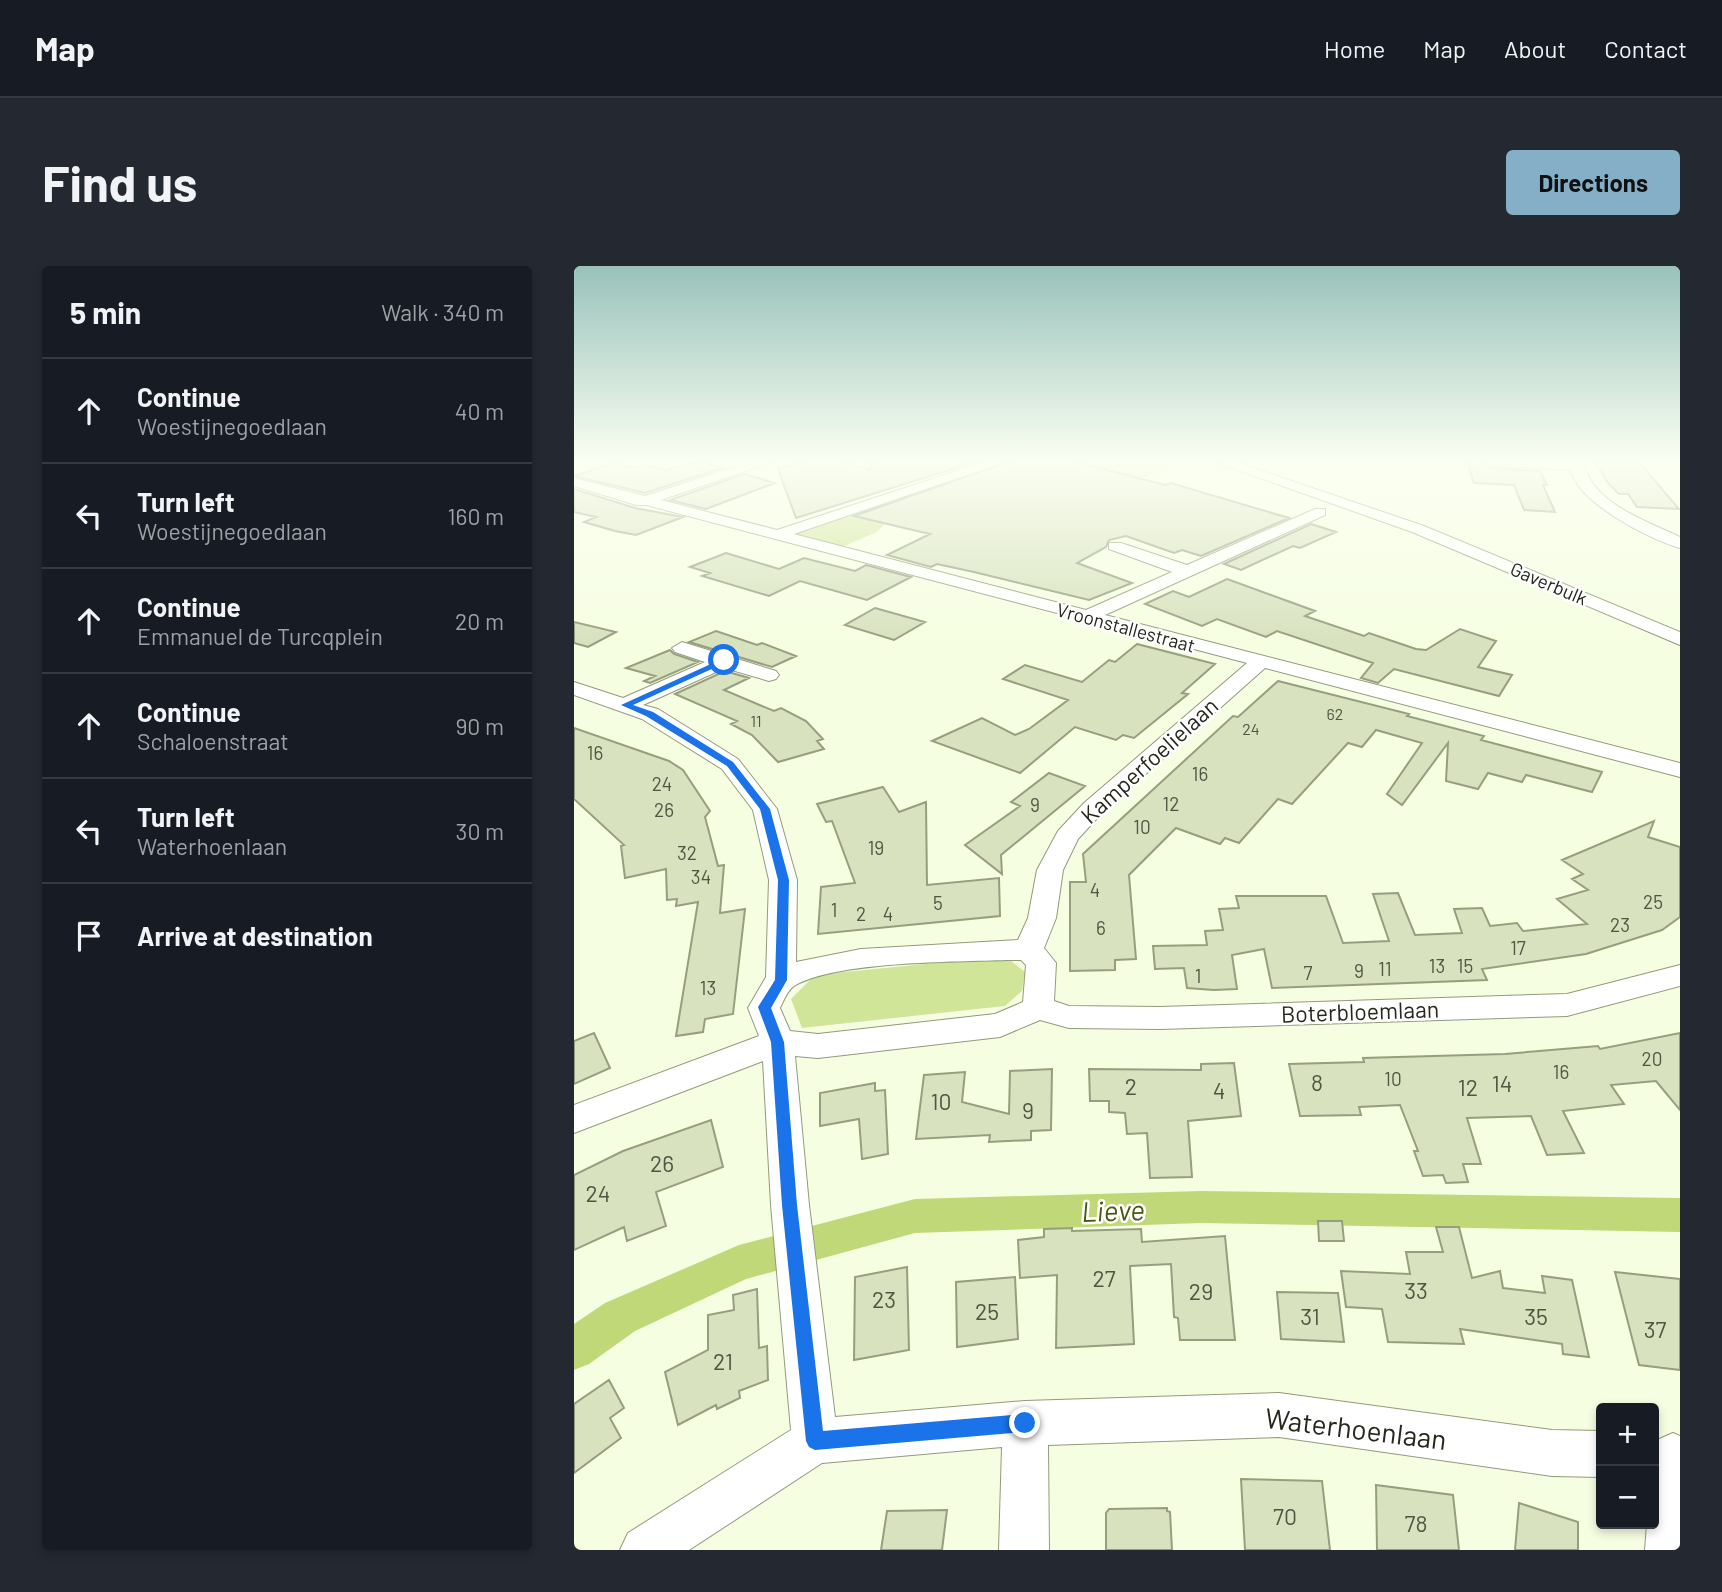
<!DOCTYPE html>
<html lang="en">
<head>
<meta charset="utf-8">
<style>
  body { margin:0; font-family:Barlow,sans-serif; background:#242831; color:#f1f3f6 }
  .controls { position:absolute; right:21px; bottom:21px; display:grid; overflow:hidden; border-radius:7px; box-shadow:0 4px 10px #0003 }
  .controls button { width:63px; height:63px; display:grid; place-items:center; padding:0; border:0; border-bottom:2px solid #363941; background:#171b24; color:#f1f3f6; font:35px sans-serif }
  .stop { position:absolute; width:21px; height:21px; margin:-16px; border:5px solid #1a73e8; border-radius:50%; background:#fff }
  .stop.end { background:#1a73e8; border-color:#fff; box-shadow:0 2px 7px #0008 }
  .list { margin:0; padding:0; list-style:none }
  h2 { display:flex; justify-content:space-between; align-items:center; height:91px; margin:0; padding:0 28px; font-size:30px }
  h2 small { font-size:23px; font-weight:400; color:#9ea1a6 }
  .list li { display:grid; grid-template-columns:46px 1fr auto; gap:21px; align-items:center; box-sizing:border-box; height:105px; padding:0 28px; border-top:2px solid #363941 }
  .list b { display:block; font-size:26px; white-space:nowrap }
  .list p { margin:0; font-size:23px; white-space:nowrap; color:#9ea1a6 }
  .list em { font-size:23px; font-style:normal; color:#9ea1a6 }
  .icon { flex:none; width:38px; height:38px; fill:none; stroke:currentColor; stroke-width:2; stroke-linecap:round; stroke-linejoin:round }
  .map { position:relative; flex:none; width:1106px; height:1284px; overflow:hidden; border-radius:7px }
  header { display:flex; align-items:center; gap:42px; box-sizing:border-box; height:98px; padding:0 35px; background:#171b24; border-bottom:2px solid #363941 }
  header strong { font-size:33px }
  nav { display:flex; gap:38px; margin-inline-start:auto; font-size:24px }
  .intro { display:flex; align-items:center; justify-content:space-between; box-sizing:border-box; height:168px; padding:0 42px }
  h1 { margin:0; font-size:49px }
  .button { padding:18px 32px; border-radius:7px; background:#85afc7; color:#111; font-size:24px; font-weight:700 }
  main { display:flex; gap:42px; padding:0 42px }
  aside { flex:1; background:#171b24; border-radius:7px; box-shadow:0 4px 10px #0003 }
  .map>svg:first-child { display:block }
</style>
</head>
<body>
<header>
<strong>Map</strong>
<nav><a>Home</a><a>Map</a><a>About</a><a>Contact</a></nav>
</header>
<div class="intro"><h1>Find us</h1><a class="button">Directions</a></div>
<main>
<aside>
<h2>5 min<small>Walk · 340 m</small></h2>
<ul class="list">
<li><svg class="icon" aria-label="ahead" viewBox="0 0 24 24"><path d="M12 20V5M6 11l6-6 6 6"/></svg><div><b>Continue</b><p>Woestijnegoedlaan</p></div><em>40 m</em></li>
<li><svg class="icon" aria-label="left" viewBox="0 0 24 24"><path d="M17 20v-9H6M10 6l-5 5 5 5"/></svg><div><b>Turn left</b><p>Woestijnegoedlaan</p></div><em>160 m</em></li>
<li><svg class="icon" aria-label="ahead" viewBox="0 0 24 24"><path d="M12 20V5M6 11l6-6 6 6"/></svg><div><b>Continue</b><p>Emmanuel de Turcqplein</p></div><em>20 m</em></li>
<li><svg class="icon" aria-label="ahead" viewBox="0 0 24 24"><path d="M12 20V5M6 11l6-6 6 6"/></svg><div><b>Continue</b><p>Schaloenstraat</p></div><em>90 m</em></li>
<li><svg class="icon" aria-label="left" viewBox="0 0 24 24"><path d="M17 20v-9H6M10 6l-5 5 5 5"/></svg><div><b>Turn left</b><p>Waterhoenlaan</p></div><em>30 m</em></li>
<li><svg class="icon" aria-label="arrive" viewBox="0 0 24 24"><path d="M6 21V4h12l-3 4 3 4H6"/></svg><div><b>Arrive at destination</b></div></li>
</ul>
</aside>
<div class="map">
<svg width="1106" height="1284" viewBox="0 0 1106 1284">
  <rect width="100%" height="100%" fill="#f6fee2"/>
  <path fill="#d1e599" d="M 513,195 L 579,195 L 599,201 L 566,213 L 507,197 Z
    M 313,235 L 327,241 L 303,266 L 268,281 L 218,267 Z
    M 431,690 L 451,706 L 448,725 L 431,740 L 228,762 L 217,733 L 241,709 Z"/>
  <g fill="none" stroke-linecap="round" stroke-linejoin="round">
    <path fill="#c0d878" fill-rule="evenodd" d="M 627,925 L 1106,932 L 1106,966 L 627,957 L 341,967 L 172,1013 L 61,1065 L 15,1098 L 0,1104 L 0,1058 L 31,1037 L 165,979 L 341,933 Z"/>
  </g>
  <path fill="#d8e2bf" stroke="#959f7e" stroke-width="2" d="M 126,195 L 149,202 L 71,227 L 0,210 L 39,197 L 60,202 L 71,199 L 91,204 Z
    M 229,195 L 264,195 L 296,204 L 298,195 L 404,195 L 222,252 L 204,203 Z
    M 436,195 L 498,195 L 591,219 L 597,217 L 715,252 L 627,290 L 608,284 L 600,287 L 552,270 L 535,274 L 532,281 L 503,297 L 558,317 L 515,334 L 400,306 L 363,298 L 357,301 L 313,289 L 356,268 L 280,250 Z
    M 893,195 L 908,195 L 918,202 L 966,205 L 973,219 L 969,219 L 981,246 L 950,244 L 940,219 L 900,217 Z
    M 1020,195 L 1065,196 L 1105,243 L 1063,241 L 1054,228 L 1045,228 L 1035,218 Z
    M 170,208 L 201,217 L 132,243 L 96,234 Z
    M 0,223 L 61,242 L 109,251 L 62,269 L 41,265 L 10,256 L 22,251 L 0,246 Z
    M 737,258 L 762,266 L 726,282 L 719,280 L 667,304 L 650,298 Z
    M 152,287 L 205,303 L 230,292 L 281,305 L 292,299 L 337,311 L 293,334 L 226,315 L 195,330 L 128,310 L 136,307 L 116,301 Z
    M 653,313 L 741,345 L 731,350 L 790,370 L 795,367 L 842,383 L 852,384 L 886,363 L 922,375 L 904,401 L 938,409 L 925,430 L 820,403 L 804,417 L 787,412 L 799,397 L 703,365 L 692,371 L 643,353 L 628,360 L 571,338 L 599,325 L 615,331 Z
    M 301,342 L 351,356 L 320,374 L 271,359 Z
    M 0,356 L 42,366 L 14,381 L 0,377 Z
    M 142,365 L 183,379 L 188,377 L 222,390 L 198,401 L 115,376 Z
    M 563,378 L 641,398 L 608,427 L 614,428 L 560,472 L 549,469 L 542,474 L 501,461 L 446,507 L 358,475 L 408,452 L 441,469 L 455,463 L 494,434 L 429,413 L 451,399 L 508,416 L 535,394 L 541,396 Z
    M 96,384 L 100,388 L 124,396 L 76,417 L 70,415 L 81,410 L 52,402 Z
    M 151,405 L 175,412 L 150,424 L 200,445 L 207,442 L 232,455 L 249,473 L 243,475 L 250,483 L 204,496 L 178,469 L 157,458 L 163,455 L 101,428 Z
    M 704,415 L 835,448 L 833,450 L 910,470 L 907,474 L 1028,506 L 1018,526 L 952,509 L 948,516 L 914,507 L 904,523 L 872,515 L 874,477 L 828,539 L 813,528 L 848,477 L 802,464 L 788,481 L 774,477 L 718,538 L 704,533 L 665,577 L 651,572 L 646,578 L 602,562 L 555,609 L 562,693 L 541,694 L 541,704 L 496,705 L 496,616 L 512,616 L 509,588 L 659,450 L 664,451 Z
    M 0,462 L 95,495 L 109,504 L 136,545 L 131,551 L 144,600 L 150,599 L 146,647 L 171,643 L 159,748 L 131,753 L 129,766 L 102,770 L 124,636 L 102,640 L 103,633 L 93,634 L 92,603 L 51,612 L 47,580 L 50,579 L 0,533 Z
    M 475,507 L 511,520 L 427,589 L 428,608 L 391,579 L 446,540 L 437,536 Z
    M 309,521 L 325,546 L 352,536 L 353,619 L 425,612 L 426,650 L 244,668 L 247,621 L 281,617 L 258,555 L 252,556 L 243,538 Z
    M 1080,555 L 1074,571 L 1106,581 L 1106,651 L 1088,664 L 1012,688 L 908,703 L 913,714 L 698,722 L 690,683 L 658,689 L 663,723 L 640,724 L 613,722 L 610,702 L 581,703 L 579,680 L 633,679 L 631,665 L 649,664 L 645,643 L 665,642 L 662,630 L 752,630 L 769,677 L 815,675 L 799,628 L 824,627 L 841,669 L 888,667 L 880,643 L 908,642 L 916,660 L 943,657 L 949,665 L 1013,658 L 983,633 L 1014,624 L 998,613 L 1009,608 L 988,594 Z
    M 20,767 L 36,802 L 0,818 L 0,775 Z
    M 1106,767 L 1106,844 L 1082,815 L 1037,819 L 1050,838 L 989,845 L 1010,887 L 973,889 L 957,850 L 893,852 L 907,898 L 889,898 L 894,916 L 872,917 L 869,909 L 849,910 L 840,885 L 844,885 L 826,839 L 785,841 L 787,849 L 726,850 L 715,798 L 790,796 L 789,792 L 931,788 L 1024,780 L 1026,783 Z
    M 660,797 L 667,850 L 614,855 L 618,911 L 576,912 L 573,867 L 553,868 L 551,847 L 535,846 L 535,835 L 516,835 L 515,803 L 627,804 L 627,798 Z
    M 478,803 L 477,864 L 457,865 L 457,874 L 415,876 L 416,869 L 342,873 L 350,809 L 391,806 L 388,836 L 435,848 L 436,805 Z
    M 301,817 L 301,825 L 311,824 L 314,888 L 288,893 L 285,853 L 246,860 L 246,827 Z
    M 137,854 L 149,901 L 82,926 L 92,960 L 53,975 L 50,961 L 0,984 L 0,909 L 49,885 Z
    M 744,955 L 768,955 L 770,975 L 745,975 Z
    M 862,961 L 885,961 L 898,1012 L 926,1005 L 929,1022 L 971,1027 L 968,1010 L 998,1014 L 1015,1091 L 989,1088 L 988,1078 L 886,1063 L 890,1078 L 814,1076 L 808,1043 L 772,1041 L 767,1005 L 836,1008 L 832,986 L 869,986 Z
    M 498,962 L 498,965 L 567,963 L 568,976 L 651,970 L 661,1074 L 606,1074 L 604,1052 L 600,1051 L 597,998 L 556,1000 L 560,1078 L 482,1082 L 483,1009 L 446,1012 L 444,974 L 470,971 L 470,963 Z
    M 333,1001 L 335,1084 L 280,1094 L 281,1011 Z
    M 1041,1006 L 1106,1013 L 1106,1104 L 1065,1099 Z
    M 441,1011 L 444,1073 L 383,1081 L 382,1016 Z
    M 183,1023 L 185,1082 L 193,1080 L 194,1114 L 165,1125 L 166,1132 L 143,1143 L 142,1139 L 104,1159 L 91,1106 L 134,1084 L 134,1049 L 160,1044 L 159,1029 Z
    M 703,1026 L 764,1027 L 770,1076 L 707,1073 Z
    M 35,1114 L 50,1142 L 36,1152 L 47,1172 L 0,1207 L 0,1138 Z
    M 667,1213 L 748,1215 L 756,1284 L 671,1284 Z
    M 802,1219 L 879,1229 L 885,1284 L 803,1284 Z
    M 945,1237 L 1004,1256 L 1004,1284 L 941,1284 Z
    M 593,1242 L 593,1245 L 596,1246 L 598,1284 L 532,1284 L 532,1247 L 535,1243 Z
    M 373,1244 L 368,1284 L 307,1284 L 313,1245 Z"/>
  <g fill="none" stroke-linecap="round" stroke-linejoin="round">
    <defs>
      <path id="minor" d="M 180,195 L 201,195 L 87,234 L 203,264 L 413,195 L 434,195 L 220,268 L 512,344 L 598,306 L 535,283 L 535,277 L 547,277 L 613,299 L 741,243 L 751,243 L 751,249 L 531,349 L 1106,497 L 1106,511 L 691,402 L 528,547 L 504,573 L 489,604 L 482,652 L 470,682 L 482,697 L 480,735 L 495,740 L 586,741 L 993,728 L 1106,699 L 1106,720 L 993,750 L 586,763 L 495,762 L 466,754 L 426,771 L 244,792 L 221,790 L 235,939 L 261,1151 L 451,1135 L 705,1127 L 978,1164 L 1027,1165 L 1027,1211 L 978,1210 L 705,1171 L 474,1179 L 475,1284 L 425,1284 L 428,1181 L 248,1197 L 115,1284 L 46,1284 L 54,1267 L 217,1164 L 197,939 L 189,795 L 0,867 L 0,839 L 185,770 L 174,742 L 192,711 L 195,614 L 179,544 L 148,503 L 68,453 L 0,429 L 0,416 L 49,432 L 131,396 L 101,386 L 98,382 L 108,376 L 202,405 L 205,409 L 202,413 L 195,415 L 151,402 L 69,439 L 84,443 L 164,493 L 203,543 L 223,614 L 222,696 L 287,683 L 444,674 L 454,652 L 463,604 L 484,565 L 510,537 L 673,397 L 72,239 L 62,239 L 0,220 L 0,212 L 71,230 ZM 433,694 L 447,694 L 452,699 L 449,736 L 421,748 L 244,768 L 216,765 L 206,742 C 210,734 213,725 220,720 C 261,695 382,696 433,694 Z
        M 638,195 L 659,195 L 850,260 L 1106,366 L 1106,379 L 838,266 Z
        M 911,195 L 1009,195 C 1018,238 1071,254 1106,271 L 1106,282 C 1076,274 1003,236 997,204 L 918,199 Z
        M 1099,1167 L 1106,1170 L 1106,1284 L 1071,1284 L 1073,1258 L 1080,1258 L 1080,1181 L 1083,1174 Z"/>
    </defs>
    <use href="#minor" stroke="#919b7a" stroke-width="2"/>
    <use href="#minor" fill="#fff" fill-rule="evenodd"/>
  </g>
  <linearGradient id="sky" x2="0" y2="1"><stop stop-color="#98c2bb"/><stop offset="0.52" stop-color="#fbfff2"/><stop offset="1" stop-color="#fbfff2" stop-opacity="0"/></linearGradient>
  <rect width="1106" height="375" fill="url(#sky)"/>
  <path fill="#1a73e8" d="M 150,392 L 153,396 L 59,439 L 79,446 L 159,496 L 196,543 L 215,614 L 213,714 L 197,742 L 210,776 L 223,939 L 249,1165 L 451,1148 L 458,1151 L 460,1157 L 458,1164 L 451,1166 L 241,1184 L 235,1181 L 232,1175 L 208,939 L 197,776 L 184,741 L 201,714 L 204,614 L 186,543 L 153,500 L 72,450 L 47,439 Z"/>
  <g text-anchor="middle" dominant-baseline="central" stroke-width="5" stroke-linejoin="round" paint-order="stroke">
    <g font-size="16" fill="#515643">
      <text x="761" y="447">62</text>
      <text x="182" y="454">11</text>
      <text x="677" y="462">24</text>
    </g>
    <g font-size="19" fill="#24271a" stroke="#fff">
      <text transform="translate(975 317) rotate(23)">Gaverbulk</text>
      <text transform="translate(552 361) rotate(15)">Vroonstallestraat</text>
    </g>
    <g font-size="19" fill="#515643">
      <text x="21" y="486">16</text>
      <text x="626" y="507">16</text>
      <text x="88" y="517">24</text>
      <text x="597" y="537">12</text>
      <text x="461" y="538">9</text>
      <text x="90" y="543">26</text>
      <text x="568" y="560">10</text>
      <text x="302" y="581">19</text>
      <text x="113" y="586">32</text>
      <text x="127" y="610">34</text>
      <text x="521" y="623">4</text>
      <text x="1079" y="635">25</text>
      <text x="364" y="636">5</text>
      <text x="260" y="643">1</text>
      <text x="287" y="647">2</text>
      <text x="314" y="647">4</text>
      <text x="1046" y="658">23</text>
      <text x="527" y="661">6</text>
      <text x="944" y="681">17</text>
      <text x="863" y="699">13</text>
      <text x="891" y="699">15</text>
      <text x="811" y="702">11</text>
      <text x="785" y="704">9</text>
      <text x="734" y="706">7</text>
      <text x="624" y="709">1</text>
      <text x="134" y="721">13</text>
      <text x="1078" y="792">20</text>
      <text x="987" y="805">16</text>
      <text x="819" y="812">10</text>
    </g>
    <g font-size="23" fill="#24271a" stroke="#fff">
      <text transform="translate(575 494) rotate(-42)">Kamperfoelielaan</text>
      <text transform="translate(786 745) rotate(-2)">Boterbloemlaan</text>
    </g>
    <g font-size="23" fill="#515643">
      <text x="743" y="816">8</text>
      <text x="928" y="817">14</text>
      <text x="557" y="820">2</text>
      <text x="894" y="821">12</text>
      <text x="645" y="824">4</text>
      <text x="367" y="835">10</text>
      <text x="454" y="844">9</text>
      <text x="88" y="897">26</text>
      <text x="24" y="927">24</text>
      <text x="530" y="1012">27</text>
      <text x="842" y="1024">33</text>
      <text x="627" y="1025">29</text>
      <text x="310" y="1033">23</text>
      <text x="413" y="1045">25</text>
      <text x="736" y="1050">31</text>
      <text x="962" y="1050">35</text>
      <text x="1081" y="1063">37</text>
      <text x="149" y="1095">21</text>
      <text x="711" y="1250">70</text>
      <text x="842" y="1257">78</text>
    </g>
    <g font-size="28" font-style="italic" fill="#4a5813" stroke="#fff">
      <text transform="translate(539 944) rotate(-2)">Lieve</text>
    </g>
    <g font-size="28" fill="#24271a" stroke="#fff">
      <text transform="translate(782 1162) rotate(7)">Waterhoenlaan</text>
    </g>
  </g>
</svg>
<div class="controls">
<button>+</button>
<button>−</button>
</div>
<div class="stop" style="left:150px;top:394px"></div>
<div class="stop end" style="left:451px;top:1157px"></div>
</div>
</main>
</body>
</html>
